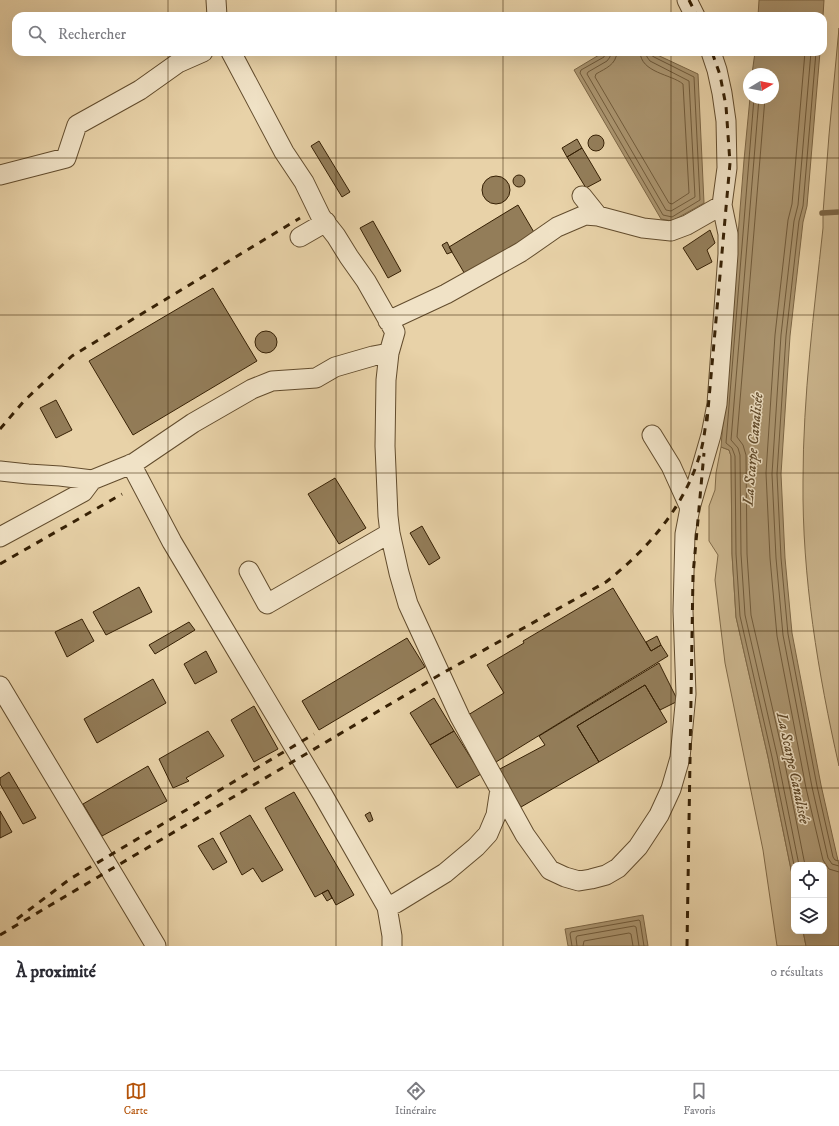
<!DOCTYPE html>
<html lang="fr">
<head>
<meta charset="utf-8">
<style>
  body { margin:0; font-family:"IM FELL DW Pica",serif; background:#f2f2f3; color:#2b2b33 }
  .controls { position:absolute; right:12px; bottom:12px; display:grid; overflow:hidden; border-radius:8px; box-shadow:0 4px 16px #0002 }
  .controls button { width:36px; height:36px; display:grid; place-items:center; padding:0; border:0; border-bottom:1px solid #e1e1e2; background:#fff; color:#2b2b33; font:20px sans-serif }
  .compass { position:absolute; left:743px; top:68px; width:36px; height:36px; border-radius:50%; background:#fff; box-shadow:0 4px 16px #0002; rotate:80deg }
  .list { margin:0; padding:0; list-style:none }
  h2 { display:flex; justify-content:space-between; align-items:center; height:52px; margin:0; padding:0 16px; font-size:17px }
  h2 small { font-size:13px; font-weight:400; color:#7c7c81 }
  .icon { flex:none; width:22px; height:22px; fill:none; stroke:currentColor; stroke-width:2; stroke-linecap:round; stroke-linejoin:round }
  .map { position:relative; flex:none; width:839px; height:946px; overflow:hidden }
  .search { position:absolute; background:#fff; box-shadow:0 4px 16px #0002; left:12px; right:12px; top:12px; height:44px; display:flex; align-items:center; gap:10px; box-sizing:border-box; padding:0 14px; border-radius:12px; color:#7c7c81; font-size:15px }
  .sheet { height:124px; background:#fff }
  nav { display:flex; justify-content:space-around; align-items:center; box-sizing:border-box; height:56px; border-top:1px solid #e1e1e2; background:#fff; font-size:11px; color:#7c7c81 }
  nav a { display:grid; justify-items:center; gap:2px }
  nav .on { color:#b45309 }
  .map>svg:first-child { display:block }
</style>
</head>
<body>
<div class="map">
<svg width="839" height="946" viewBox="0 0 839 946">
  <rect width="100%" height="100%" fill="#e8d2a8"/>
  <filter id="stains"><feTurbulence type="fractalNoise" baseFrequency=".005" numOctaves="4"/><feColorMatrix values="0 0 0 0 .2 0 0 0 0 .09 0 0 0 0 .02 0 0 0 .5 -.17"/></filter>
  <radialGradient id="worn" r=".72"><stop offset=".6" stop-color="#630" stop-opacity="0"/><stop offset="1" stop-color="#630" stop-opacity=".3"/></radialGradient>
  <path fill="#cab48c" stroke="#806a48" d="M 839,28 L 839,766 C 818,673 802,577 803,481 C 803,396 814,312 823,228 L 823,213 L 829,135 Z
    M 721,447 L 729,450 L 731,456 L 732,554 L 736,617 L 768,757 L 794,884 L 794,931 L 803,931 L 806,946 L 777,946 L 763,850 L 725,663 L 715,580 L 718,555 L 709,541 L 709,506 L 715,490 L 716,473 Z"/>
  <path fill="#ab9570" stroke="#7c6645" d="M 759,0 L 824,0 L 823,16 L 758,16 Z
    M 604,52 L 651,52 L 698,74 L 704,203 L 672,221 L 661,219 L 574,70 Z
    M 755,52 L 820,52 L 807,206 L 803,222 L 790,336 L 781,474 L 785,558 L 792,633 L 821,785 L 839,865 L 839,946 L 806,946 L 803,931 L 824,931 L 824,865 L 794,865 L 794,884 L 768,757 L 736,617 L 732,554 L 731,456 L 729,450 L 721,447 L 744,160 L 750,98 L 773,98 L 773,74 L 752,74 Z
    M 643,915 L 648,946 L 568,946 L 565,929 Z"/>
  <g fill="none" stroke-linecap="round" stroke-linejoin="round">
    <path stroke="#705a3a" stroke-width="1" d="M 605,52 L 604,57 L 581,70 L 580,73 L 663,215 L 672,217 L 700,200 L 694,77 L 654,57 L 651,55 L 651,52
      M 610,52 L 610,57 L 607,61 L 588,72 L 587,74 L 666,210 L 671,211 L 695,197 L 689,81 L 650,61 L 647,57 L 646,52
      M 617,52 C 616,65 606,68 596,74 L 595,77 L 669,203 L 672,204 L 689,193 L 683,84 C 671,74 641,73 640,52
      M 805,52 L 792,204 L 788,220 L 775,335 L 766,473 L 770,558 L 777,636 L 806,788 L 823,860 L 829,869 L 839,872
      M 811,52 L 798,205 L 794,221 L 781,335 L 772,474 L 776,558 L 783,635 L 812,787 L 828,858 L 832,864 L 839,866
      M 816,52 L 803,206 L 799,221 L 786,336 L 777,474 L 781,558 L 788,634 L 817,786 L 833,857 L 835,860 L 839,861
      M 754,98 L 726,443 L 732,448 L 735,456 L 736,554 L 740,616 L 772,757 L 794,865
      M 759,98 L 731,440 L 738,448 L 740,455 L 741,554 L 745,615 L 777,755 L 799,865
      M 765,98 L 737,437 L 743,445 L 746,455 L 747,554 L 751,615 L 783,754 L 805,865
      M 572,946 L 570,934 L 571,932 L 639,920 L 640,921 L 644,946
      M 577,946 L 576,938 L 577,936 L 634,926 L 636,927 L 639,946
      M 583,946 L 584,941 L 629,933 L 631,934 L 633,946"/>
    <path stroke="#7c6645" stroke-width="5.5" d="M 822,213 L 839,212"/>
  </g>
  <path fill="#937d59" stroke="#362004" d="M588 143a8 8 0 1 1 16 0a8 8 0 1 1-16 0Z
    M 577,139 L 582,148 L 567,157 L 562,148 Z
    M 319,141 L 350,192 L 342,197 L 311,146 Z
    M 582,148 L 601,180 L 586,188 L 567,157 Z
    M513 181a6 6 0 1 1 12 0a6 6 0 1 1-12 0Z
    M482 190a14 14 0 1 1 28 0a14 14 0 1 1-28 0Z
    M 518,205 L 535,234 L 466,276 L 449,247 Z
    M 373,221 L 401,271 L 388,278 L 360,228 Z
    M 710,230 L 715,243 L 707,250 L 712,262 L 697,270 L 683,248 Z
    M 447,242 L 452,252 L 447,254 L 442,245 Z
    M 213,288 L 257,361 L 133,435 L 89,361 Z
    M255 342a11 11 0 1 1 22 0a11 11 0 1 1-22 0Z
    M 56,400 L 72,430 L 56,438 L 40,408 Z
    M 335,478 L 366,528 L 339,544 L 308,494 Z
    M 422,526 L 440,558 L 429,565 L 410,533 Z
    M 139,587 L 152,612 L 106,635 L 93,612 Z
    M 613,588 L 651,651 L 661,645 L 668,656 L 496,762 L 468,715 L 504,693 L 487,665 L 524,643 L 523,641 Z
    M 82,619 L 94,641 L 67,657 L 55,632 Z
    M 189,622 L 195,630 L 155,654 L 149,645 Z
    M 657,636 L 661,645 L 651,651 L 646,642 Z
    M 407,638 L 425,667 L 319,730 L 302,701 Z
    M 206,651 L 217,672 L 195,684 L 184,664 Z
    M 659,663 L 678,701 L 660,710 L 645,685 L 577,726 L 599,762 L 521,807 L 498,770 L 545,745 L 539,736 Z
    M 153,679 L 166,703 L 97,743 L 84,719 Z
    M 645,685 L 667,722 L 599,762 L 577,726 Z
    M 434,698 L 454,731 L 430,745 L 410,713 Z
    M 254,706 L 278,749 L 254,762 L 231,720 Z
    M 208,731 L 224,756 L 186,778 L 189,781 L 173,788 L 159,759 Z
    M 454,731 L 481,774 L 457,788 L 430,745 Z
    M 148,766 L 167,801 L 102,836 L 83,804 Z
    M 9,772 L 36,818 L 23,824 L 0,784 L 0,778 Z
    M 294,792 L 354,895 L 336,905 L 328,890 L 315,897 L 265,808 Z
    M 0,811 L 12,832 L 0,838 Z
    M 370,812 L 373,820 L 369,822 L 365,815 Z
    M 250,815 L 283,870 L 262,882 L 253,868 L 242,875 L 220,833 Z
    M 213,838 L 227,862 L 213,870 L 198,846 Z
    M 328,890 L 332,898 L 327,901 L 322,893 Z"/>
  <g fill="none" stroke-linecap="round" stroke-linejoin="round">
    <defs>
      <path id="minor" d="M 216,0 L 217,16
        M 687,0 L 695,16
        M 231,52 L 284,152 L 304,182 L 321,217 L 336,236 L 349,257 L 366,281 L 395,332 L 389,353 L 386,380 L 385,446 L 388,516 L 390,533 L 399,573 L 408,604 L 460,717 L 525,835 L 550,870 L 565,877 L 579,881 L 591,879 L 606,875 L 618,868 L 638,847 L 659,815 L 671,789 L 680,758 L 686,694 L 683,611 L 685,534 L 690,508 L 711,435 L 717,404 L 728,254 L 728,234 L 722,205 L 727,168 L 726,121 L 722,93 L 717,70 L 711,52
        M 0,175 L 66,158 L 77,125 L 140,90 L 178,63 L 203,52
        M 582,196 L 598,216
        M 300,237 L 326,222
        M 388,321 L 446,294 L 521,252 L 557,227 L 585,215 L 598,216 L 643,228 L 671,231 L 687,225 L 722,205
        M 652,435 L 671,466 L 690,508
        M 131,464 L 172,542 L 323,795 L 387,907 L 392,936 L 392,946
        M 0,471 L 28,474 L 60,476 L 92,480 L 134,463 L 193,423 L 252,389 L 272,381 L 316,378 L 335,367 L 373,356 L 389,353
        M 0,537 L 83,492 L 92,480
        M 249,571 L 267,604 L 390,533
        M 0,686 L 156,946
        M 387,907 L 396,903 L 445,873 L 476,847 L 488,834 L 496,815 L 500,789"/>
    </defs>
    <use href="#minor" stroke="#624c2d" stroke-width="21"/>
    <use href="#minor" stroke="#f0e2c6" stroke-width="19"/>
    <path stroke="#362004" stroke-width="3" stroke-dasharray="7 7" stroke-linecap="butt" d="M 689,0 L 697,16
      M 707,421 L 730,163 L 726,106 L 720,75 L 712,52
      M 0,429 L 24,401 L 72,356 L 300,218
      M 0,564 L 122,494
      M 17,919 L 70,879 L 314,734
      M 0,935 L 441,674 L 606,582 C 648,549 685,506 700,454 C 704,441 705,428 707,415
      M 687,946 L 693,575 L 704,453"/>
  </g>
  <path fill="none" stroke="#362004" stroke-width="1" stroke-opacity="0.55" d="M 168,0 L 168,16M 336,0 L 336,16M 503,0 L 503,16M 671,0 L 671,16M 168,52 L 168,946M 336,52 L 336,946M 503,52 L 503,946M 671,52 L 671,946M 0,158 L 839,158M 0,315 L 839,315M 0,473 L 839,473M 0,631 L 839,631M 0,788 L 839,788"/>
  <g text-anchor="middle" dominant-baseline="central" stroke-width="3" stroke-linejoin="round" paint-order="stroke">
    <g font-size="15" font-style="italic" fill="#5f492a" stroke="#f0e2c6">
      <text transform="translate(753 449) rotate(-85)">La Scarpe Canalisée</text>
      <text transform="translate(793 768) rotate(78)">La Scarpe Canalisée</text>
    </g>
  </g>
  <rect width="100%" height="100%" filter="url(#stains)"/>
  <rect width="100%" height="100%" fill="url(#worn)"/>
</svg>
<div class="controls">
<button><svg class="icon" aria-label="locate" viewBox="0 0 24 24"><circle cx="12" cy="12" r="6"/><path d="M12 2v4M12 18v4M2 12h4M18 12h4"/></svg></button>
<button><svg class="icon" aria-label="layers" viewBox="0 0 24 24"><path d="M12 4l9 5-9 5-9-5zM3 14l9 5 9-5"/></svg></button>
</div>
<svg class="compass" viewBox="-18 -18 36 36"><path d="M0-13l5 13h-10z" fill="#e53935"/><path d="M0 13l5-13h-10z" fill="#7c7c81"/></svg>
<div class="search"><svg class="icon" aria-label="search" viewBox="0 0 24 24"><circle cx="10" cy="10" r="6"/><path d="M15 15l6 6"/></svg>Rechercher</div>
</div>
<section class="sheet">
<h2>À proximité<small>0 résultats</small></h2>
<ul class="list">
</ul>
</section>
<nav>
<a class="on"><svg class="icon" aria-label="map" viewBox="0 0 24 24"><path d="M3 6l6-2 6 2 6-2v14l-6 2-6-2-6 2zM9 4v14M15 6v14"/></svg>Carte</a>
<a><svg class="icon" aria-label="directions" viewBox="0 0 24 24"><path d="M12 3l9 9-9 9-9-9zM9 14v-3h6M13 9l2 2-2 2"/></svg>Itinéraire</a>
<a><svg class="icon" aria-label="saved" viewBox="0 0 24 24"><path d="M7 4h10v16l-5-4-5 4z"/></svg>Favoris</a>
</nav>
</body>
</html>
